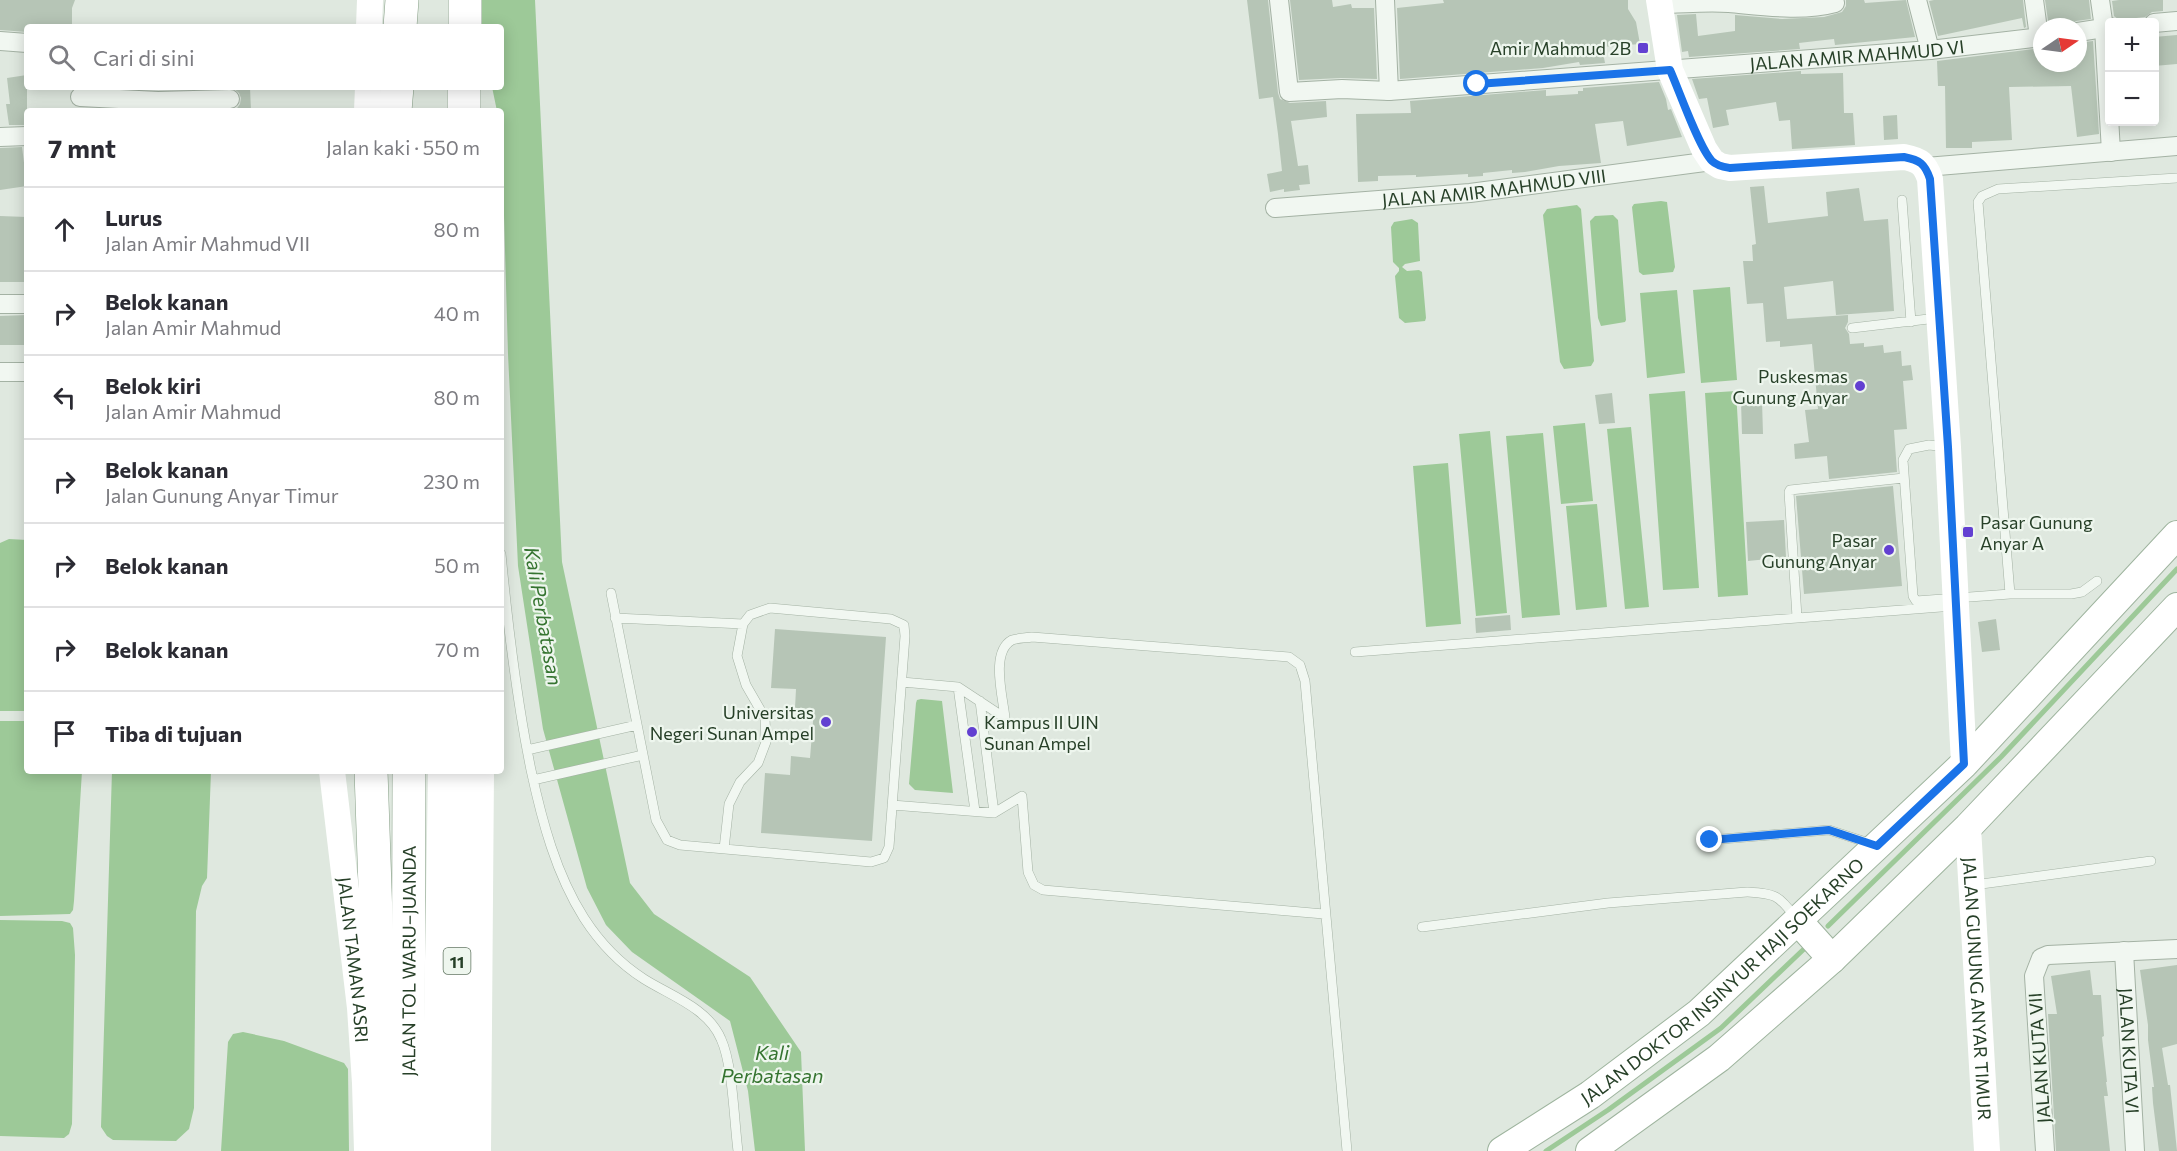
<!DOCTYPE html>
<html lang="id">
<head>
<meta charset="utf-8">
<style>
  body { margin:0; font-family:Commissioner,sans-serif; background:#f2f2f3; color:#2b2b33 }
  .controls { position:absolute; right:18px; top:18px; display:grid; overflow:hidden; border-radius:6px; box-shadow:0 3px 15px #0003 }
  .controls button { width:54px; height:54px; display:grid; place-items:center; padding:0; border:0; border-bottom:2px solid #e1e1e2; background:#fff; color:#2b2b33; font:30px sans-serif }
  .compass { position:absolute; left:2033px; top:18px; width:54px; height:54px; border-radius:50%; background:#fff; box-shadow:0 3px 15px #0003; rotate:77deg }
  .stop { position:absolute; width:18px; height:18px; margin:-14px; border:4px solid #1a73e8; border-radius:50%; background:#fff }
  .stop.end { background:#1a73e8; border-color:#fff; box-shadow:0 2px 6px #0008 }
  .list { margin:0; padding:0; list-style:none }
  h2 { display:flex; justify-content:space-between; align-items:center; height:78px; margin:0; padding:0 24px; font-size:26px }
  h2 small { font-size:20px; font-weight:400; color:#7c7c81 }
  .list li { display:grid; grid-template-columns:39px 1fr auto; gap:18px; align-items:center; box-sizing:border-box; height:84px; padding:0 24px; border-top:2px solid #e1e1e2 }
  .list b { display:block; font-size:22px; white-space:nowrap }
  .list p { margin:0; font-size:20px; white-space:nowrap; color:#7c7c81 }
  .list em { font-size:20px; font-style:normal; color:#7c7c81 }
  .icon { flex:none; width:33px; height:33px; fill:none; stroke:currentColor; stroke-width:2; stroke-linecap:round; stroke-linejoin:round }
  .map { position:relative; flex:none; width:2177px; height:1151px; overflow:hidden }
  .search { position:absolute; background:#fff; box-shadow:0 3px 15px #0003; left:24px; top:24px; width:480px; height:66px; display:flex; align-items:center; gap:15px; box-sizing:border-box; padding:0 21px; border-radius:6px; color:#7c7c81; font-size:22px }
  .panel { position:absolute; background:#fff; box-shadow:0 3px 15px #0003; left:24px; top:108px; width:480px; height:666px; border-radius:6px }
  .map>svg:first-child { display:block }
</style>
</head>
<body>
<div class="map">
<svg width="2177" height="1151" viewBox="0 0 2177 1151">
  <rect width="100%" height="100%" fill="#dfe8df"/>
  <path fill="#9dc998" d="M 482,0 L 535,0 L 562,562 L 630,883 L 654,914 L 750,977 L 801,1052 L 805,1151 L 755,1151 L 748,1091 L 730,1021 L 632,952 L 606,925 L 587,888 L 543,729 L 518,566 L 508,354 L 501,111 L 497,111 L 492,87 L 501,87 L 501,27 L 482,27 Z
    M 1661,201 L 1667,202 L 1675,267 L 1673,272 L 1643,275 L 1639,272 L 1632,207 L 1634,204 Z
    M 1577,205 L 1581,209 L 1594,361 L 1591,366 L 1564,369 L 1560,362 L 1543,215 L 1547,209 Z
    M 1613,215 L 1618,220 L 1626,320 L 1625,322 L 1601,326 L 1598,318 L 1590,221 L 1595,216 Z
    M 1412,219 L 1418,223 L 1420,261 L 1405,264 L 1402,267 L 1407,271 L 1419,270 L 1422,272 L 1426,318 L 1425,321 L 1405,323 L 1399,318 L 1395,276 L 1399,271 L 1399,268 L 1393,262 L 1391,227 L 1394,222 Z
    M 1730,287 L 1737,380 L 1701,383 L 1693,290 Z
    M 1677,290 L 1685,373 L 1647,378 L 1640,293 Z
    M 1685,391 L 1699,588 L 1663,590 L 1649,394 Z
    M 1736,391 L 1748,595 L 1718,597 L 1705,393 Z
    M 1585,423 L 1593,501 L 1561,504 L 1553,426 Z
    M 1631,427 L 1649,607 L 1625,609 L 1607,429 Z
    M 1490,431 L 1507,613 L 1476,616 L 1459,434 Z
    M 1543,433 L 1560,615 L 1522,618 L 1506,436 Z
    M 1448,463 L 1461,624 L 1426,627 L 1413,466 Z
    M 1597,504 L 1607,607 L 1576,610 L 1566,506 Z
    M 9,539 L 27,540 L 27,711 L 0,711 L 0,543 Z
    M 921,699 L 942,701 L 953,793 L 915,790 L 909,784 L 916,703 L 917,700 Z
    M 0,721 L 27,721 L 27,771 L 82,771 L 74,901 L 73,910 L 70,914 L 0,916 Z
    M 112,771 L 211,771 L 207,878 L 202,886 L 196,911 L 194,1108 L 189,1129 L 176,1141 L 113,1140 L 107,1136 L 101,1127 Z
    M 0,920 L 62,921 L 70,923 L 73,928 L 75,955 L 72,1124 L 69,1134 L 64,1138 L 0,1136 Z
    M 243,1032 L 284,1041 L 344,1063 L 348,1069 L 349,1151 L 221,1151 L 228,1042 L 233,1034 Z"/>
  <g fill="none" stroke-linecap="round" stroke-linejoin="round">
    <path stroke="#9dc998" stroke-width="5" d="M 1828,926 L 2001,757 L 2177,569
      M 1546,1151 L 1608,1110 L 1721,1028 L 1805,948"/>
  </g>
  <path fill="#b6c5b6" d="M 0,0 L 75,0 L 72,8 L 72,27 L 27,27 L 27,32 L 0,30 Z
    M 1247,0 L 1268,0 L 1278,93 L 1280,99 L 1290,103 L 1326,101 L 1327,117 L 1291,121 L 1298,166 L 1308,165 L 1310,184 L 1299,185 L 1300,190 L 1284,192 L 1284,189 L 1270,192 L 1267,174 L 1282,171 L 1278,134 L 1273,97 L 1259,99 Z
    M 1290,0 L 1332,0 L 1333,7 L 1351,4 L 1352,8 L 1374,8 L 1377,79 L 1341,78 L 1299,80 Z
    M 1443,0 L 1628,0 L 1628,9 L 1636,22 L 1640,44 L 1602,47 L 1605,63 L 1580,65 L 1579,62 L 1543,68 L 1400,79 L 1397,8 L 1444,3 Z
    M 1846,0 L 1864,0 L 1865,3 L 1906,0 L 1915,37 L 1835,45 L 1834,39 L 1816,41 L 1799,43 L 1800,49 L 1689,57 L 1688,51 L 1682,52 L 1677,15 L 1696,14 L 1698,36 L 1735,31 L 1735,15 L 1782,19 L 1824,17 L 1842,12 L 1846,6 Z
    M 1934,0 L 2023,0 L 2026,27 L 2024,28 L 2022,18 L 1938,36 L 1929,1 Z
    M 2045,0 L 2089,0 L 2091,19 L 2076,21 L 2068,27 L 2049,27 Z
    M 2119,0 L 2163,0 L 2163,11 L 2152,12 L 2145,17 L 2119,20 L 2114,16 L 2112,1 Z
    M 2177,35 L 2177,64 L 2154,66 L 2154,37 Z
    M 2093,41 L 2099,134 L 2077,137 L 2071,86 L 2009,87 L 2012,140 L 1972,142 L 1972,148 L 1946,148 L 1945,86 L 1938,86 L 1937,61 L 2042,48 L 2042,63 L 2078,63 L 2078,43 Z
    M 1801,71 L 1801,74 L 1843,73 L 1844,113 L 1853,113 L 1855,145 L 1792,149 L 1790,120 L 1779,121 L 1776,102 L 1726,110 L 1729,125 L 1713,128 L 1707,98 L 1699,99 L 1692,79 Z
    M 27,75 L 27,125 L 9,125 L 6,104 L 10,104 L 7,78 Z
    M 1659,82 L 1666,99 L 1668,110 L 1671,109 L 1682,137 L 1627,146 L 1623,121 L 1595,124 L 1601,163 L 1559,166 L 1525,172 L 1512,173 L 1512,170 L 1483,173 L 1483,176 L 1468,177 L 1468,174 L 1416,177 L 1416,175 L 1378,176 L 1378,181 L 1358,182 L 1356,114 L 1411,113 L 1410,101 L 1546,90 L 1546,96 L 1578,94 L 1578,91 L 1583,91 L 1583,88 Z
    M 232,87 L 250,87 L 251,111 L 235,111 L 240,104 L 241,98 L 239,93 Z
    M 1897,115 L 1898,139 L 1884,140 L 1883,116 Z
    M 22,147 L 27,186 L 0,190 L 0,148 Z
    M 1764,186 L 1768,223 L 1828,216 L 1826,192 L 1859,188 L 1864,221 L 1888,219 L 1894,311 L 1836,315 L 1833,281 L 1784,287 L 1787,319 L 1848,315 L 1848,322 L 1845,328 L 1849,334 L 1850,344 L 1864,343 L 1864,347 L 1883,345 L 1884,353 L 1901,351 L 1902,366 L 1911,365 L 1913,380 L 1903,381 L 1907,429 L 1894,430 L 1897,472 L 1829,479 L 1827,456 L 1795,459 L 1794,444 L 1809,442 L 1805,410 L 1818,409 L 1812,344 L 1780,347 L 1780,341 L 1766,342 L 1763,303 L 1747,304 L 1743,261 L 1753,261 L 1752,245 L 1756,244 L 1750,187 Z
    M 0,216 L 27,217 L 27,282 L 0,282 Z
    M 27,315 L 27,345 L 0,345 L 0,316 Z
    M 1612,393 L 1615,423 L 1599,424 L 1595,395 Z
    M 1762,401 L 1763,434 L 1742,434 L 1741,402 Z
    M 1893,486 L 1902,586 L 1804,594 L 1796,496 Z
    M 1784,520 L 1786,557 L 1748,561 L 1746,522 Z
    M 1510,615 L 1511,630 L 1476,633 L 1475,618 Z
    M 1996,619 L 2000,650 L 1982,652 L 1978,622 Z
    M 775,629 L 886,637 L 872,841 L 761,833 L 765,773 L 790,775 L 791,756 L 810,758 L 814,709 L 795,708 L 796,689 L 771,688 Z
    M 2177,965 L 2177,1044 L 2162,1048 L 2168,1085 L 2170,1085 L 2177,1151 L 2159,1151 L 2153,1103 L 2152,1087 L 2154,1087 L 2148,1040 L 2148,1025 L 2140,970 Z
    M 2090,970 L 2093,995 L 2101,995 L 2104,1036 L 2102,1037 L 2107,1082 L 2106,1082 L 2108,1096 L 2104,1096 L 2110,1151 L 2056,1151 L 2048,1014 L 2057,1014 L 2051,976 Z"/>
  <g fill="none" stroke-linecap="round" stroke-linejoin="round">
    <defs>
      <path id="lane" d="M 1902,200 L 1911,322
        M 1852,328 L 1937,318
        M 1947,447 L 1929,445 L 1909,449 L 1903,460 L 1913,596 L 1916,601 L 2010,594 L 2071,594 L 2082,592 L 2097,581
        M 501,554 C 508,627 516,697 531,770 C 542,821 556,874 584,918 C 600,943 619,963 644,979 C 671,996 708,1008 721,1039 C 733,1065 734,1121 738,1151
        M 611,593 L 656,820 L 667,840 L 680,845 L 871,862 L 884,858 L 889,847 L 905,636 L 904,625 L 891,619 L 770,608 L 750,615 L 743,624 L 737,656 L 746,685 L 765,718 L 766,742 L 758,763 L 740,782 L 729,804 L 724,849
        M 2010,594 L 1978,202 L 1982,196 L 1998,189 L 2177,178
        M 1797,617 L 1789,492 L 1790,490 L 1904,478
        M 615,618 L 743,624
        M 1355,652 L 1954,606
        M 902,682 L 958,687 L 1005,718
        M 958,687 L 975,811
        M 980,701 L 994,813
        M 1005,718 C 1003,697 990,652 1012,640 C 1018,638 1026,638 1032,637 L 1289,657 L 1300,665 L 1305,681 L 1347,1151
        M 527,750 L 637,725
        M 533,780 L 643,755
        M 892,805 L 994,813 L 1022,796 L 1028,872 L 1034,885 L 1043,890 L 1324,914
        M 1710,840 L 1829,830 L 1872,844
        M 1974,885 L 2151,861
        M 1422,927 L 1608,903 L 1747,892 C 1775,894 1778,894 1795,917"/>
      <g id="street">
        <path id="s1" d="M 1279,0 L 1289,92 L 1342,89 L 1389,91 L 1930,50 L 2042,37"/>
        <path d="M 1385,0 L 1389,91"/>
        <path d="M 1917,0 L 1930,50"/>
        <path d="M 2034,0 L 2039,37"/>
        <path d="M 2100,0 L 2104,28 L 2111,152"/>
        <path d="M 1659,4 C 1682,4 1706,1 1729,3 C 1763,6 1802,12 1835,3"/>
        <path d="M 2154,23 L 2177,21"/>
        <path d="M 2078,32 L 2110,27"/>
        <path d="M 0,41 L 27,43"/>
        <path d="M 80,97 L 158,101 L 230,99"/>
        <path d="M 0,137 L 27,136"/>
        <path d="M 1926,167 L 2177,146"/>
        <path id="s2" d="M 1275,208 L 1470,193 L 1712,161"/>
        <path d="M 0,304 L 27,304"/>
        <path d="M 0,372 L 27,372"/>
        <path id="s3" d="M 2124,951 L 2135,1151"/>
        <path d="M 2045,1151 L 2034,976 L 2041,958 L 2048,955 L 2177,949"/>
      </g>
      <g id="primary">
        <path d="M 1798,921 L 1832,959"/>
        <path id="s6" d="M 1502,1151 L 1590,1095 L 1699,1013 L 1964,764 L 2177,535"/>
        <path d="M 1590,1151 L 1719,1058 L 1832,959 L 1968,827 L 2177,607"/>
      </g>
      <g id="highway">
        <path d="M 400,27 L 402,0"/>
        <path d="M 465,27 L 465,0"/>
        <path d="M 395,111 L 397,87"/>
        <path d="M 464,111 L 464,87"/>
        <path d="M 371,771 L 384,1151"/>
        <path id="s7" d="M 408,1151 L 409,771"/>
        <path d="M 455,1151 L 458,771"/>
      </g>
    </defs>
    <use href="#lane" stroke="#a4b2a4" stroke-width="10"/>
    <use href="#street" stroke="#a4b2a4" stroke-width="20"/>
    <use href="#primary" stroke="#9eb49e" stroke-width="30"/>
    <use href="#highway" stroke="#869f86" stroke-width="34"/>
    <use href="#lane" stroke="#f1f7f1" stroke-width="9"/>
    <use href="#street" stroke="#f1f7f1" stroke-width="18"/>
    <g stroke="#fff" stroke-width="26">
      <path d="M 1659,0 L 1670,70 L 1704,149 L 1712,161 L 1720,166 L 1730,168 L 1904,157 C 1920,160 1925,164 1930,179 L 1948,447 L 1964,764"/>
      <path d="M 369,27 L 370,0"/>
      <path d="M 367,111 L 368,87"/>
      <path id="s4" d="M 332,771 L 360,1008 L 365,1083 L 367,1151"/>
      <path id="s5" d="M 1968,827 L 1987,1151"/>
      <path d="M 435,1151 L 441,771"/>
      <path d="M 478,1151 L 481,771"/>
    </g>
    <use href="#primary" stroke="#fff" stroke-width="28"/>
    <use href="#highway" stroke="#fff" stroke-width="33"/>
  </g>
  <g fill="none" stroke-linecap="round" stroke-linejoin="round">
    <path stroke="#1a73e8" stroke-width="8" d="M 1477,84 L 1670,70 C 1679,90 1699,148 1712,161 C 1717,166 1724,167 1730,168 L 1904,157 C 1920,160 1925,164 1930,179 L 1948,447 L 1964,764 L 1877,846 L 1829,830 L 1710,840"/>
  </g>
  <g fill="#6240d1" stroke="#eef6ee" stroke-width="2">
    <rect x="1637" y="42" width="12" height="12" rx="3"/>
    <circle cx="1860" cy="386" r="6"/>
    <rect x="1962" y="526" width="12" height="12" rx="3"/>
    <circle cx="1889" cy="550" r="6"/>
    <circle cx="826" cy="722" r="6"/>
    <circle cx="972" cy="732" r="6"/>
  </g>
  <g text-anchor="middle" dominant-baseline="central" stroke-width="4.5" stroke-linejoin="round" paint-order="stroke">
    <rect fill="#eef6ee" stroke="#637763" stroke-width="1.5" x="443.5" y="948" width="27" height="26" rx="4.5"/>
    <g font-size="16" font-weight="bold" fill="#274028">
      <text x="457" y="961">11</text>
    </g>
    <g font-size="18" fill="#274028" stroke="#eef6ee" text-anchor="end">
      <text x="1631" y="48">Amir Mahmud 2B</text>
      <text x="1848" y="376">Puskesmas<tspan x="1848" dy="21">Gunung Anyar</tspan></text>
      <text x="1980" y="522" text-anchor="start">Pasar Gunung<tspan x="1980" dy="21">Anyar A</tspan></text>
      <text x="1877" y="540">Pasar<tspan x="1877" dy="21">Gunung Anyar</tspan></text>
      <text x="814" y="712">Universitas<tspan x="814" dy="21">Negeri Sunan Ampel</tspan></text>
      <text x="984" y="722" text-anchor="start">Kampus II UIN<tspan x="984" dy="21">Sunan Ampel</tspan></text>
    </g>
    <g font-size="18" fill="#274028" stroke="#eef6ee">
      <text stroke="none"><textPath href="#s1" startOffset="662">JALAN AMIR MAHMUD VI</textPath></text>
      <text stroke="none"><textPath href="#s2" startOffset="220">JALAN AMIR MAHMUD VIII</textPath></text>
      <text stroke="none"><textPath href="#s4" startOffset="190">JALAN TAMAN ASRI</textPath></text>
      <text stroke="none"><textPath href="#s7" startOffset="190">JALAN TOL WARU–JUANDA</textPath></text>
      <text stroke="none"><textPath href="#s6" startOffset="279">JALAN DOKTOR INSINYUR HAJI SOEKARNO</textPath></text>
      <text stroke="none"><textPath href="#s5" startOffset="162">JALAN GUNUNG ANYAR TIMUR</textPath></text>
      <text stroke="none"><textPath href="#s3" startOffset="100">JALAN KUTA VI</textPath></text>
      <text transform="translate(2039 1058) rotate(-94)">JALAN KUTA VII</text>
    </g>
    <g font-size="20" font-style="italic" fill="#357430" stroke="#eef6ee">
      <text transform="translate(544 616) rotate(80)">Kali Perbatasan</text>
      <text x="772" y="1052">Kali<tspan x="772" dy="23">Perbatasan</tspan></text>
    </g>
  </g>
</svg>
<div class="controls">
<button>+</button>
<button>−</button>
</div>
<svg class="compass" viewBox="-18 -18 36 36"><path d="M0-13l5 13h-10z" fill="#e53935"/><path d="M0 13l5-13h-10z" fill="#7c7c81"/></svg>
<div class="stop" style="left:1477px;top:84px"></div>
<div class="stop end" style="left:1710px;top:840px"></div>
<div class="search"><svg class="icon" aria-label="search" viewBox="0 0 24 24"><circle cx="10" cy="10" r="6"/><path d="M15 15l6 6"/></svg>Cari di sini</div>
<section class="panel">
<h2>7 mnt<small>Jalan kaki · 550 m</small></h2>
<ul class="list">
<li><svg class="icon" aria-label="ahead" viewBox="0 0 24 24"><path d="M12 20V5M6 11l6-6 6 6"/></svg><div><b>Lurus</b><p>Jalan Amir Mahmud VII</p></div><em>80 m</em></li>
<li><svg class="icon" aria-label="right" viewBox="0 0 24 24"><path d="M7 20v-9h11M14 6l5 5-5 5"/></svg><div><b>Belok kanan</b><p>Jalan Amir Mahmud</p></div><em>40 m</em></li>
<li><svg class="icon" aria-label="left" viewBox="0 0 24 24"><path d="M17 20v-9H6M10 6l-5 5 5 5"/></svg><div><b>Belok kiri</b><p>Jalan Amir Mahmud</p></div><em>80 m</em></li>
<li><svg class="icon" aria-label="right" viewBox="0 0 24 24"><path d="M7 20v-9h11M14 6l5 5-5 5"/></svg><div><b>Belok kanan</b><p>Jalan Gunung Anyar Timur</p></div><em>230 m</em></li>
<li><svg class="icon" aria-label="right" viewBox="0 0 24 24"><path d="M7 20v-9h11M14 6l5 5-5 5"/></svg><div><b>Belok kanan</b></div><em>50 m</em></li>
<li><svg class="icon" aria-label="right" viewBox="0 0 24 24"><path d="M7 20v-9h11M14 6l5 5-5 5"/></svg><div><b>Belok kanan</b></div><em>70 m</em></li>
<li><svg class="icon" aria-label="arrive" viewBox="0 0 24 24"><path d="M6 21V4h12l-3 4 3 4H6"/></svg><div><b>Tiba di tujuan</b></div></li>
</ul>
</section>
</div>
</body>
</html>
